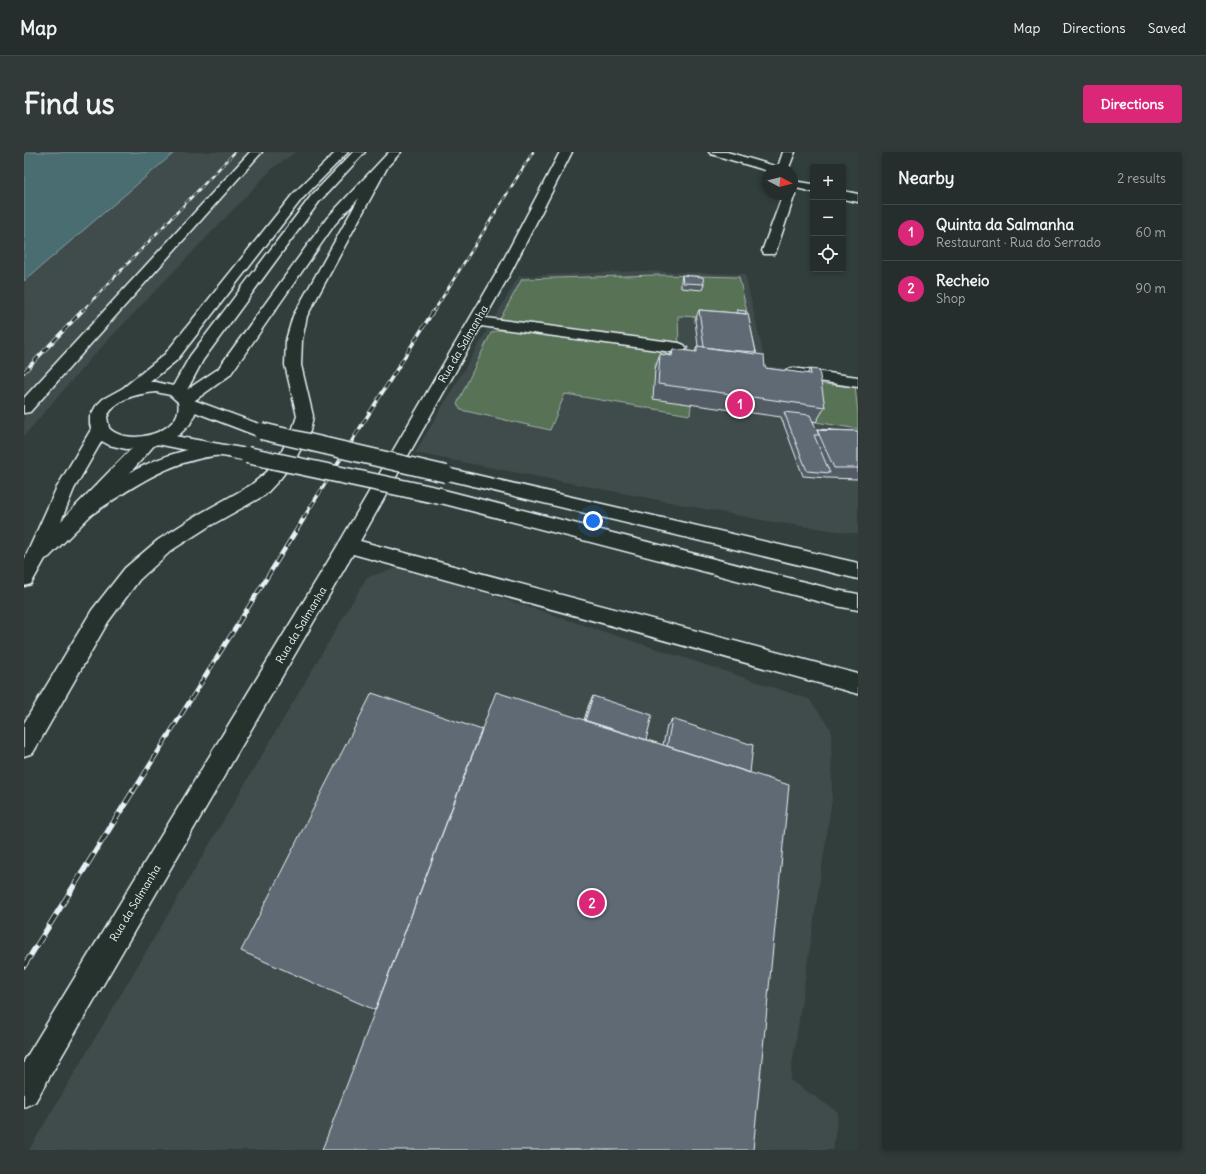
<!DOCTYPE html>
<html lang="en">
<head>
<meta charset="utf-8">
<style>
  body { margin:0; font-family:Delius,sans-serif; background:#313a38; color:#f1f3f6 }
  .controls { position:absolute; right:12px; top:12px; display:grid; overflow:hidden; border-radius:4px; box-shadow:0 2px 6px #0003 }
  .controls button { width:36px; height:36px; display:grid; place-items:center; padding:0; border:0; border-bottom:1px solid #424a48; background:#252e2c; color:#f1f3f6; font:20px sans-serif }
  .compass { position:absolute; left:738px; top:12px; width:36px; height:36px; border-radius:50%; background:#252e2c; box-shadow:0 2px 6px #0003; rotate:97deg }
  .you { position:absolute; left:569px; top:369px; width:14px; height:14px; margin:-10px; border:3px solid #fff; border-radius:50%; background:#1a73e8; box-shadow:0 0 0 6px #1a73e833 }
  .badge { display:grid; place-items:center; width:26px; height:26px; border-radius:50%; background:#db2777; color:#fff; font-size:13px; font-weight:700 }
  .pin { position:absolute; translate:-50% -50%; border:2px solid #fff; box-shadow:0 1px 4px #0006 }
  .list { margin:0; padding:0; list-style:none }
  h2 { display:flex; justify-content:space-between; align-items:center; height:52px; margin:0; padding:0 16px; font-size:17px }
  h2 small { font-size:13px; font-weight:400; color:#a3a8a9 }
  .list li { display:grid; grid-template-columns:26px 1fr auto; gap:12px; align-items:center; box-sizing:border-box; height:56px; padding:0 16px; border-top:1px solid #424a48 }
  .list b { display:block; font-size:15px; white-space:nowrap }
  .list p { margin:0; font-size:13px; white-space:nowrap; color:#a3a8a9 }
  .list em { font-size:13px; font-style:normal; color:#a3a8a9 }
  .icon { flex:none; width:22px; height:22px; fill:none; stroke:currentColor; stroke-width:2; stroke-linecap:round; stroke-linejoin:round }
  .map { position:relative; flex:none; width:834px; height:998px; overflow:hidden; border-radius:4px }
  header { display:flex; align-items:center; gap:24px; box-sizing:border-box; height:56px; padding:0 20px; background:#252e2c; border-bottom:1px solid #424a48 }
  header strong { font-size:19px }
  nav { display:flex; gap:22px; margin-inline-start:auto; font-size:14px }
  .intro { display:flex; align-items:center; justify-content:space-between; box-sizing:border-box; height:96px; padding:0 24px }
  h1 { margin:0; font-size:28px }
  .button { padding:10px 18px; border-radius:4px; background:#db2777; color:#fff; font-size:14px; font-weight:700 }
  main { display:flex; gap:24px; padding:0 24px }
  aside { flex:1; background:#252e2c; border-radius:4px; box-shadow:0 2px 6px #0003 }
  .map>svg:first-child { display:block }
</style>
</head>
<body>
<header>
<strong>Map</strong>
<nav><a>Map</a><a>Directions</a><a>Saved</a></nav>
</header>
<div class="intro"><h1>Find us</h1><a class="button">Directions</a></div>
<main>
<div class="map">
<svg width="834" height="998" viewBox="0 0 834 998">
  <rect width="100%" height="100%" fill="#313e3b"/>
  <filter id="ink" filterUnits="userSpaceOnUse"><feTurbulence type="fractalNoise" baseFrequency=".025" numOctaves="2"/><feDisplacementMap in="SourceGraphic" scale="8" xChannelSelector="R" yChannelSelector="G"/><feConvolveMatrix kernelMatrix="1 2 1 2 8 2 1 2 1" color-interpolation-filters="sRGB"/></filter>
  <g filter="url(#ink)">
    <path fill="#3f4c4c" d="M 151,0 L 272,0 L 250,15 L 68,205 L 0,284 L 0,129 Z
      M 618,119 L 721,122 L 742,214 L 834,225 L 834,382 L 743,369 L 391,301 L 495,124 Z
      M 377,415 L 514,458 L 785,547 L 807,577 L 808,647 L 766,928 L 814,960 L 809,998 L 5,998 L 343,425 Z"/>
    <path fill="#597257" stroke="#a0b2a8" d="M 633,123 L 715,125 L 735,212 L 696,166 L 654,164 L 655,196 L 644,212 L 631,211 L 631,217 L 667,253 L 666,263 L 541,242 L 526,278 L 437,258 L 433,252 L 467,181 L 474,178 L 480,178 L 481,170 L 475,169 L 498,127 Z
      M 788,231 L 831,235 L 834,261 L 834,277 L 792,270 Z"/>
    <path fill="#4a6d71" stroke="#89a2a7" d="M 0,0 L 151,0 L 0,129 Z"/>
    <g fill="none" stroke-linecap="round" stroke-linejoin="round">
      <defs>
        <path id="minor" d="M 226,0 L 238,0 L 6,260 L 0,261 L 0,246 Z
          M 365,0 L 377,0 L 364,14 L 283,164 L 278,188 L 277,213 L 289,264 L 286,279 L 272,306 L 256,327 L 241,343 L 184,375 L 148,398 L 115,428 L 84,470 L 9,601 L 0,604 L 0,571 L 68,458 L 101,416 L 134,388 L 170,365 L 227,333 L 244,319 L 258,299 L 268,279 L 273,264 L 261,213 L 262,188 L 269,164 L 335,46 L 311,72 L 206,223 L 167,251 L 161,252 L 155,251 L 153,247 L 155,243 L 194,217 L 303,66 Z
          M 536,0 L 548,0 L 487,120 L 461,166 L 655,191 L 660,193 L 663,196 L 660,199 L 655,201 L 457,174 L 336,389 L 834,522 L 834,542 L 329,402 L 11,950 L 0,955 L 0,909 L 317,388 L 473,120 Z
          M 685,0 L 703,0 L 754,15 L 759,0 L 771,0 L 764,18 L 744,19 L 687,2 Z
          M 768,29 L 789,32 L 789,40 L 768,35 Z
          M 768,39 L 771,42 L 752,99 L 750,102 L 740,102 L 738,99 L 759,42 L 768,42 Z
          M 819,39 L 834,42 L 834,50 L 819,47 Z
          M 768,216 L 834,225 L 834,235 L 762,224 L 760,221 L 762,218 Z
          M 75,272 L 81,274 L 84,278 L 50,337 L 37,369 L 118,286 L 124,284 L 130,286 L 133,290 L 84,346 L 25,405 L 21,407 L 7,432 L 0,434 L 0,408 L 32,337 L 69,274 Z"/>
        <path id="major" d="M 312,0 L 324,0 L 277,48 L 153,208 L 126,230 L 132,230 L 149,234 L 166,204 L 287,44 L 329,0 L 341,0 L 295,50 L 179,208 L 162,240 L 170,248 L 173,257 L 166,272 L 156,282 L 142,290 L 120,296 L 102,297 L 85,293 L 76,288 L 68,279 L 66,272 L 66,265 L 72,254 L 79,247 L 99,236 L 141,202 L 269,42 ZM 132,240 L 146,243 L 154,250 C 161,280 104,296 85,276 L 83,265 C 92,246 113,242 132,240 Z"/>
        <path id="highway" d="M 164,246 L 243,275 L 246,279 L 243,283 L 237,285 L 231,283 L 158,255 L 156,251 L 158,247 Z
          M 134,281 L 223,297 L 229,299 L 232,303 L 229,307 C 216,311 203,302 190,304 C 143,310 105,337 67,363 L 60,365 L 53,363 L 51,358 L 53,353 C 90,329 120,309 163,298 L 128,291 L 125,287 L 128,283 Z
          M 422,316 L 834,411 L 834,427 L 416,326 L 413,322 L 416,318 Z
          M 416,337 L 812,438 L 834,442 L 834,458 L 812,454 L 409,349 L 407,344 L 409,339 Z"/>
      </defs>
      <use href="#minor" stroke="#e8f1f8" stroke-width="3"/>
      <use href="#major" stroke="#e8f1f8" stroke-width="3"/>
      <use href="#highway" stroke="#e8f1f8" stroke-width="3"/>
      <use href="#minor" fill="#26332d" fill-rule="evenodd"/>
      <use href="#major" fill="#26332d" fill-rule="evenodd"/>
      <use href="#highway" fill="#26332d" fill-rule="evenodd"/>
      <defs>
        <path id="rail-far3" d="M 58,159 L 211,0
          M 410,159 L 509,0"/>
        <path id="rail-far2" d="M 0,220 L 59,158
          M 279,367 L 410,158"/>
        <path id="rail-far1" d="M 109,640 L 280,366"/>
        <path id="rail" d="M 0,814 L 109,639"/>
      </defs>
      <use href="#rail-far3" stroke="#e8f1f8" stroke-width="2.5"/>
      <use href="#rail-far2" stroke="#e8f1f8" stroke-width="3.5"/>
      <use href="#rail-far1" stroke="#e8f1f8" stroke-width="4.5"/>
      <use href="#rail" stroke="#e8f1f8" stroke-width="5.5"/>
      <use href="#rail-far3" stroke="#26332d" stroke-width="1.5" stroke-dasharray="5" stroke-linecap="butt"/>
      <use href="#rail-far2" stroke="#26332d" stroke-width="2.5" stroke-dasharray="7" stroke-linecap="butt"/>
      <use href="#rail-far1" stroke="#26332d" stroke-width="3" stroke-dasharray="9" stroke-linecap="butt"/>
      <use href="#rail" stroke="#26332d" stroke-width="4" stroke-dasharray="12" stroke-linecap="butt"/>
      <defs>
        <path id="highway-bridge" d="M 237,279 L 422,322
          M 223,303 L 416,344"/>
      </defs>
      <use href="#highway-bridge" stroke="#e8f1f8" stroke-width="19" stroke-linecap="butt"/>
      <use href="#highway-bridge" stroke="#26332d" stroke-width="16"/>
    </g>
    <path fill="#525c65" stroke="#e8f1f8" d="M 658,123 L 680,132 L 678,138 L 657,136 L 657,129 Z
      M 675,158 L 712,161 L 713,158 L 722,162 L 732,200 L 731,202 L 741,216 L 783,222 L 786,217 L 801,255 L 792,270 L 789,269 L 792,277 L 808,278 L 834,279 L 834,327 L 803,326 L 779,324 L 757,265 L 629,247 L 631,217 L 636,202 L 647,203 L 649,197 L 671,200 L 673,194 L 674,194 L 671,168 Z
      M 569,544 L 622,588 L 639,593 L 643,574 L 648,567 L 726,621 L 458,578 L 560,568 L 565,552 Z"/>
    <path fill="#5f6b75" stroke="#e8f1f8" d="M 658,123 L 679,125 L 680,132 L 659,131 Z
      M 675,158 L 724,162 L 732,200 L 700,198 L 680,195 Z
      M 713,158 L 722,159 L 722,162 L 713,161 Z
      M 673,194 L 740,203 L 741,216 L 787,222 L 786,217 L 795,218 L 801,255 L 634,232 L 636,202 L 648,204 L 649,197 L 673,200 Z
      M 760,260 L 786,263 L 792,277 L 807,278 L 793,278 L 795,283 L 790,283 L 806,321 L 783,319 Z
      M 793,278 L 834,279 L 834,316 L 810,316 Z
      M 472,540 L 765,633 L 729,998 L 298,998 Z
      M 348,541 L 458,578 L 351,858 L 217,799 Z
      M 569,544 L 628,563 L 622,588 L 561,569 Z
      M 648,567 L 729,593 L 726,621 L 643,594 Z"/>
  </g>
  <g text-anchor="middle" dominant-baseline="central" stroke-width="3.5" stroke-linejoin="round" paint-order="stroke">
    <g font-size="11" fill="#e8f1f8" stroke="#26332d">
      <text transform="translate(439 192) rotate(-60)">Rua da Salmanha</text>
      <text transform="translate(277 473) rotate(-59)">Rua da Salmanha</text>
      <text transform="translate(111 751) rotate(-59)">Rua da Salmanha</text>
    </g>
  </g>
</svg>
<div class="controls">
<button>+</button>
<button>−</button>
<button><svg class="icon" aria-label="locate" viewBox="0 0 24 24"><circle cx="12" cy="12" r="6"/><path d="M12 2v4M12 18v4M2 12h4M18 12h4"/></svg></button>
</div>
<svg class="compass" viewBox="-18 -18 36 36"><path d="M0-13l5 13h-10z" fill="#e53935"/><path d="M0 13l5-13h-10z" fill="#a3a8a9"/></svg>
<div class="you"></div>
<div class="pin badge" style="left:716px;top:252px">1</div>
<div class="pin badge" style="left:568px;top:751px">2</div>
</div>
<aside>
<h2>Nearby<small>2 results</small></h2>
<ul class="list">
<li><span class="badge">1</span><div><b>Quinta da Salmanha</b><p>Restaurant · Rua do Serrado</p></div><em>60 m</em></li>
<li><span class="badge">2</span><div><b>Recheio</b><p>Shop</p></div><em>90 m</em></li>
</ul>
</aside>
</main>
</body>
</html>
